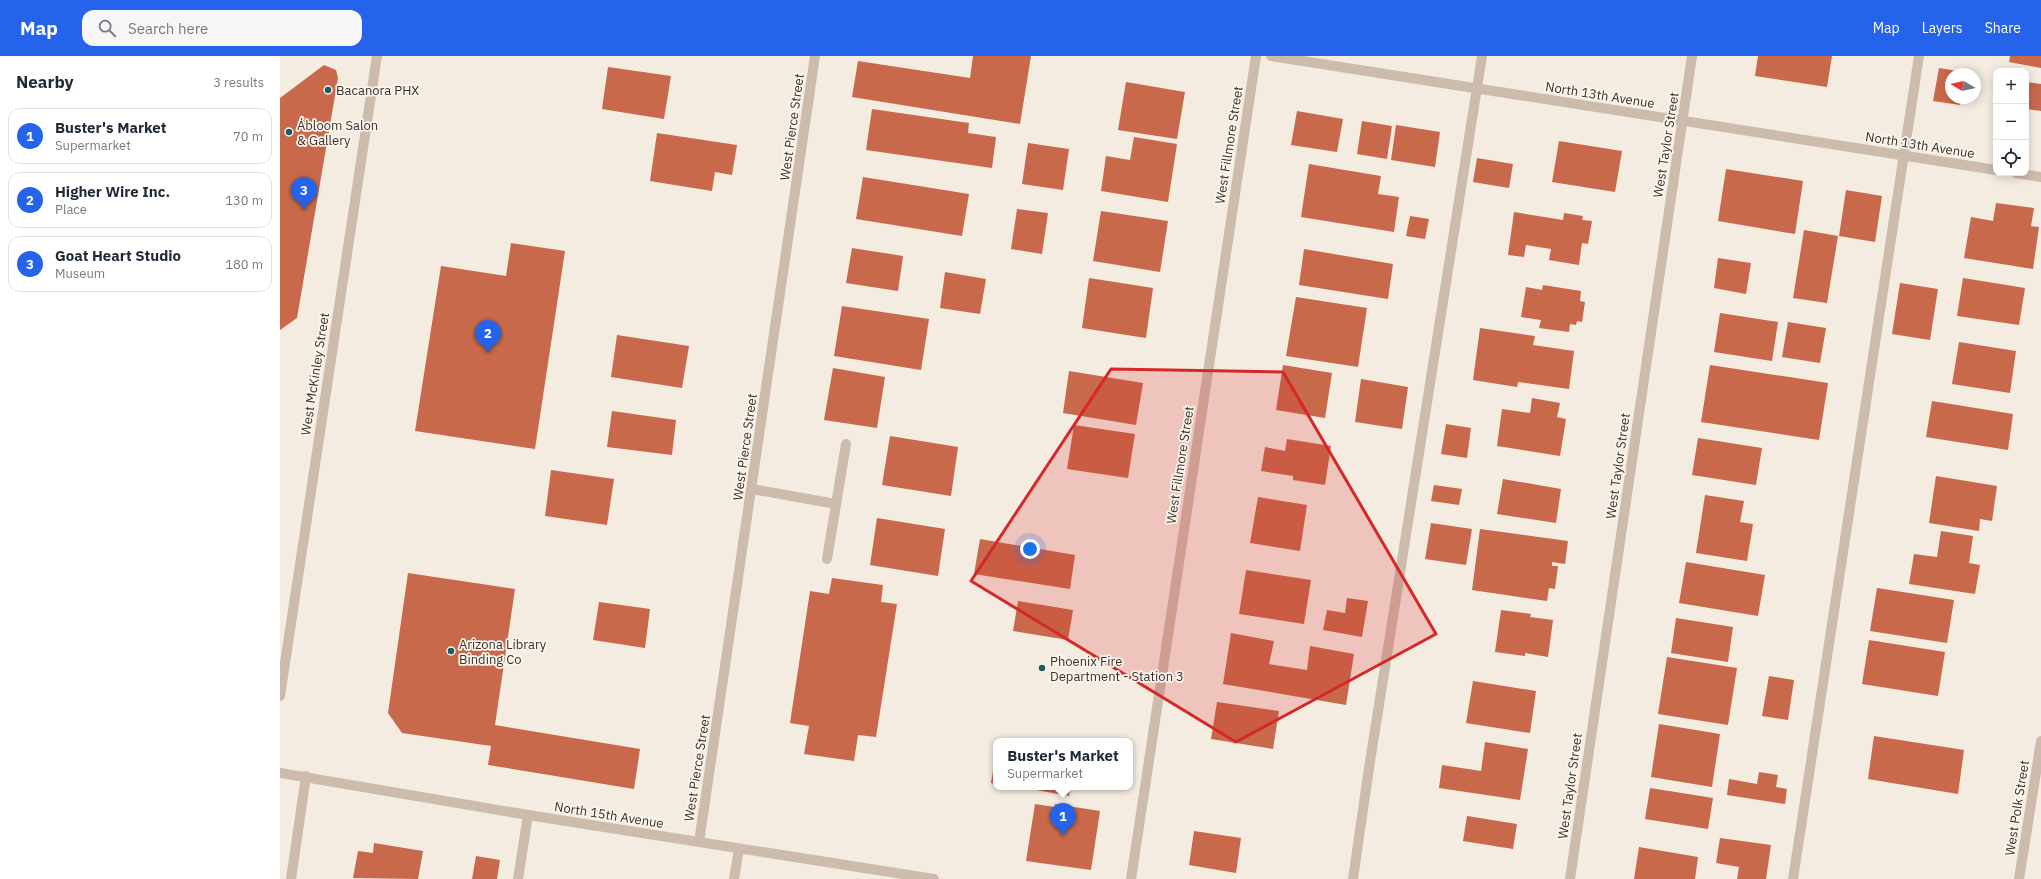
<!DOCTYPE html>
<html lang="en">
<head>
<meta charset="utf-8">
<style>
  body { margin:0; font-family:"IBM Plex Sans",sans-serif; background:#f6f6f7; color:#1f2937 }
  .controls { position:absolute; right:12px; top:12px; display:grid; overflow:hidden; border-radius:8px; box-shadow:0 2px 10px #0003 }
  .controls button { width:36px; height:36px; display:grid; place-items:center; padding:0; border:0; border-bottom:1px solid #e0e1e3; background:#fff; color:#1f2937; font:20px sans-serif }
  .compass { position:absolute; left:1665px; top:12px; width:36px; height:36px; border-radius:50%; background:#fff; box-shadow:0 2px 10px #0003; rotate:279deg }
  .you { position:absolute; left:750px; top:493px; width:14px; height:14px; margin:-10px; border:3px solid #fff; border-radius:50%; background:#1a73e8; box-shadow:0 0 0 6px #1a73e833 }
  .badge { display:grid; place-items:center; width:26px; height:26px; border-radius:50%; background:#2563eb; color:#fff; font-size:13px; font-weight:700 }
  .pin { position:absolute; translate:-50% -33px; filter:drop-shadow(0 1px 2px #0008) }
  .pin::after { content:''; position:absolute; top:21px; width:14px; height:12px; background:inherit; clip-path:polygon(0 0,100% 0,50% 100%) }
  .popup { position:absolute; left:713px; top:682px; width:140px; height:52px; box-sizing:border-box; display:grid; place-content:center; border-radius:8px; background:#fff; filter:drop-shadow(0 1px 3px #0005); font-size:13px; white-space:nowrap; color:#747a83 }
  .popup b { font-size:15px; color:#1f2937 }
  .popup::after { content:''; position:absolute; left:50%; top:100%; margin-left:-8px; border:8px solid transparent; border-top-color:#fff }
  .list { margin:0; padding:0; list-style:none }
  h2 { display:flex; justify-content:space-between; align-items:center; height:52px; margin:0; padding:0 16px; font-size:17px }
  h2 small { font-size:13px; font-weight:400; color:#747a83 }
  .list li { display:grid; grid-template-columns:26px 1fr auto; gap:12px; align-items:center; box-sizing:border-box; height:56px; margin:0 8px 8px; padding:0 8px; border:1px solid #e0e1e3; border-radius:12px }
  .list b { display:block; font-size:15px; white-space:nowrap }
  .list p { margin:0; font-size:13px; white-space:nowrap; color:#747a83 }
  .list em { font-size:13px; font-style:normal; color:#747a83 }
  .icon { flex:none; width:22px; height:22px; fill:none; stroke:currentColor; stroke-width:2; stroke-linecap:round; stroke-linejoin:round }
  .map { position:relative; flex:none; width:1761px; height:823px; overflow:hidden }
  header { display:flex; align-items:center; gap:24px; box-sizing:border-box; height:56px; padding:0 20px; background:#2563eb; color:#fff }
  header strong { font-size:19px }
  nav { display:flex; gap:22px; margin-inline-start:auto; font-size:14px }
  .search { width:280px; height:36px; background:#f6f6f7; display:flex; align-items:center; gap:10px; box-sizing:border-box; padding:0 14px; border-radius:12px; color:#747a83; font-size:15px }
  main { display:flex }
  aside { flex:1; background:#fff }
  .map>svg:first-child { display:block }
</style>
</head>
<body>
<header>
<strong>Map</strong>
<div class="search"><svg class="icon" aria-label="search" viewBox="0 0 24 24"><circle cx="10" cy="10" r="6"/><path d="M15 15l6 6"/></svg>Search here</div>
<nav><a>Map</a><a>Layers</a><a>Share</a></nav>
</header>
<main>
<aside>
<h2>Nearby<small>3 results</small></h2>
<ul class="list">
<li><span class="badge">1</span><div><b>Buster's Market</b><p>Supermarket</p></div><em>70 m</em></li>
<li><span class="badge">2</span><div><b>Higher Wire Inc.</b><p>Place</p></div><em>130 m</em></li>
<li><span class="badge">3</span><div><b>Goat Heart Studio</b><p>Museum</p></div><em>180 m</em></li>
</ul>
</aside>
<div class="map">
<svg width="1761" height="823" viewBox="0 0 1761 823">
  <rect width="100%" height="100%" fill="#f4ebe1"/>
  <path fill="#c8694b" d="M 693,0 L 751,0 L 740,68 L 572,41 L 578,5 L 690,22 Z
    M 1478,0 L 1552,0 L 1547,31 L 1475,20 Z
    M 1730,0 L 1761,0 L 1761,12 L 1729,6 Z
    M 44,9 L 56,14 L 58,22 L 17,262 L 0,274 L 0,42 Z
    M 328,11 L 391,20 L 384,63 L 322,53 Z
    M 1659,12 L 1690,17 L 1671,18 L 1671,42 L 1681,42 L 1680,49 L 1653,45 Z
    M 846,26 L 905,36 L 897,83 L 838,74 Z
    M 1746,26 L 1761,28 L 1761,55 L 1746,53 Z
    M 592,53 L 689,67 L 688,77 L 716,81 L 712,112 L 586,94 Z
    M 1017,55 L 1063,63 L 1057,96 L 1011,89 Z
    M 1082,65 L 1112,70 L 1107,103 L 1077,98 Z
    M 1116,69 L 1160,76 L 1155,111 L 1111,104 Z
    M 377,77 L 457,89 L 452,119 L 435,116 L 432,135 L 370,125 Z
    M 854,81 L 897,88 L 888,146 L 821,135 L 826,100 L 850,104 Z
    M 1279,85 L 1342,95 L 1335,136 L 1272,126 Z
    M 748,87 L 789,93 L 783,134 L 742,128 Z
    M 1197,102 L 1233,108 L 1229,132 L 1193,126 Z
    M 1029,108 L 1101,120 L 1098,138 L 1119,141 L 1114,176 L 1021,161 Z
    M 1446,113 L 1523,125 L 1515,178 L 1438,165 Z
    M 583,121 L 689,138 L 682,180 L 576,163 Z
    M 1566,134 L 1602,140 L 1595,186 L 1559,180 Z
    M 1716,147 L 1754,152 L 1751,170 L 1759,171 L 1753,213 L 1684,202 L 1691,161 L 1713,165 Z
    M 737,153 L 768,157 L 762,198 L 731,193 Z
    M 821,155 L 888,165 L 880,216 L 813,205 Z
    M 1234,156 L 1283,164 L 1284,157 L 1303,160 L 1302,164 L 1312,165 L 1308,188 L 1302,187 L 1299,209 L 1269,204 L 1271,193 L 1246,189 L 1244,201 L 1228,199 Z
    M 1130,160 L 1149,163 L 1145,183 L 1126,180 Z
    M 1524,174 L 1558,180 L 1547,247 L 1513,242 Z
    M 231,187 L 285,195 L 255,393 L 135,375 L 161,210 L 226,220 Z
    M 572,192 L 623,200 L 618,235 L 566,227 Z
    M 1024,193 L 1113,208 L 1108,243 L 1019,229 Z
    M 1438,202 L 1471,207 L 1466,238 L 1434,232 Z
    M 665,216 L 706,223 L 700,258 L 660,252 Z
    M 809,222 L 873,232 L 866,282 L 802,272 Z
    M 1683,222 L 1745,232 L 1739,269 L 1677,260 Z
    M 1620,227 L 1658,233 L 1650,284 L 1612,278 Z
    M 1263,229 L 1301,235 L 1300,245 L 1305,246 L 1302,266 L 1297,265 L 1296,269 L 1290,268 L 1289,276 L 1259,272 L 1261,264 L 1241,261 L 1246,231 L 1262,234 Z
    M 1016,241 L 1087,252 L 1078,311 L 1006,300 Z
    M 562,250 L 649,263 L 641,314 L 554,300 Z
    M 1440,257 L 1498,266 L 1492,305 L 1434,296 Z
    M 1508,266 L 1546,272 L 1540,307 L 1502,301 Z
    M 1200,272 L 1255,280 L 1253,289 L 1294,295 L 1289,333 L 1238,326 L 1237,331 L 1193,324 Z
    M 337,279 L 409,290 L 402,332 L 331,321 Z
    M 1679,286 L 1736,295 L 1730,337 L 1672,328 Z
    M 1003,309 L 1052,317 L 1045,362 L 996,354 Z
    M 1430,309 L 1548,327 L 1539,384 L 1421,366 Z
    M 553,312 L 605,321 L 597,372 L 544,364 Z
    M 789,315 L 863,327 L 856,369 L 783,357 Z
    M 1081,323 L 1128,331 L 1122,373 L 1075,366 Z
    M 1252,342 L 1280,347 L 1277,361 L 1286,363 L 1280,400 L 1217,390 L 1222,353 L 1250,357 Z
    M 1652,345 L 1733,358 L 1728,394 L 1646,381 Z
    M 332,355 L 396,364 L 392,399 L 327,391 Z
    M 1166,368 L 1191,372 L 1187,402 L 1161,398 Z
    M 794,369 L 855,378 L 848,422 L 787,413 Z
    M 610,380 L 678,391 L 671,440 L 602,429 Z
    M 1418,382 L 1482,392 L 1476,429 L 1412,419 Z
    M 1007,383 L 1051,390 L 1045,429 L 1013,424 L 1013,420 L 981,415 L 985,391 L 1005,395 Z
    M 271,414 L 334,423 L 327,469 L 265,460 Z
    M 1656,420 L 1717,430 L 1712,465 L 1700,463 L 1699,475 L 1649,467 Z
    M 1223,423 L 1281,433 L 1276,467 L 1217,458 Z
    M 1154,429 L 1182,433 L 1179,449 L 1151,445 Z
    M 1425,439 L 1464,445 L 1460,466 L 1473,468 L 1467,505 L 1416,497 Z
    M 978,441 L 1027,449 L 1020,495 L 970,487 Z
    M 597,462 L 665,473 L 658,520 L 590,509 Z
    M 1151,467 L 1192,473 L 1186,509 L 1145,503 Z
    M 1200,473 L 1288,485 L 1285,508 L 1272,506 L 1272,510 L 1278,510 L 1275,533 L 1269,532 L 1267,545 L 1192,534 Z
    M 1661,475 L 1693,480 L 1689,507 L 1700,509 L 1695,538 L 1629,528 L 1634,498 L 1657,501 Z
    M 700,483 L 795,499 L 790,533 L 694,518 Z
    M 1406,506 L 1485,519 L 1478,560 L 1399,547 Z
    M 966,514 L 1031,524 L 1024,568 L 959,558 Z
    M 128,517 L 235,533 L 215,669 L 360,693 L 354,733 L 208,709 L 211,690 L 122,677 L 108,657 Z
    M 552,522 L 603,529 L 601,546 L 617,548 L 596,681 L 578,679 L 574,705 L 524,698 L 529,670 L 510,667 L 530,535 L 549,538 Z
    M 1597,532 L 1674,544 L 1667,587 L 1590,575 Z
    M 1067,542 L 1088,545 L 1082,581 L 1043,574 L 1047,554 L 1065,557 Z
    M 738,545 L 793,554 L 788,584 L 733,575 Z
    M 319,546 L 370,553 L 365,592 L 313,584 Z
    M 1221,554 L 1251,558 L 1250,561 L 1273,564 L 1268,601 L 1245,597 L 1245,600 L 1215,596 Z
    M 1396,562 L 1453,571 L 1448,606 L 1391,597 Z
    M 951,577 L 994,585 L 989,608 L 1027,614 L 1030,590 L 1074,598 L 1066,649 L 943,628 Z
    M 1589,584 L 1665,596 L 1658,640 L 1582,628 Z
    M 1387,601 L 1457,612 L 1448,669 L 1378,658 Z
    M 1489,620 L 1514,624 L 1508,664 L 1482,660 Z
    M 1193,625 L 1256,635 L 1250,677 L 1186,667 Z
    M 937,646 L 999,655 L 993,693 L 931,683 Z
    M 1379,668 L 1440,678 L 1432,731 L 1371,721 Z
    M 1594,680 L 1684,694 L 1678,738 L 1588,723 Z
    M 1205,686 L 1248,693 L 1240,744 L 1159,732 L 1162,709 L 1201,715 Z
    M 715,703 L 716,703 L 716,728 L 711,727 Z
    M 1479,716 L 1498,719 L 1496,731 L 1507,733 L 1505,748 L 1447,739 L 1449,723 L 1477,728 Z
    M 740,731 L 791,731 L 789,740 Z
    M 1370,732 L 1433,742 L 1428,773 L 1365,763 Z
    M 755,748 L 775,751 L 775,748 L 820,755 L 811,814 L 746,805 Z
    M 1187,760 L 1237,768 L 1233,793 L 1183,785 Z
    M 914,775 L 961,782 L 956,817 L 909,809 Z
    M 1440,782 L 1491,789 L 1486,823 L 1457,823 L 1459,811 L 1436,807 Z
    M 94,787 L 143,795 L 138,823 L 73,822 L 78,795 L 93,797 Z
    M 1359,791 L 1418,801 L 1415,823 L 1354,823 Z
    M 196,800 L 220,804 L 217,823 L 192,823 Z"/>
  <g fill="none" stroke-linecap="round" stroke-linejoin="round">
    <path stroke="#cdbbac" stroke-width="10" d="M 991,0 L 1716,114
      M 1736,117 L 1761,121
      M 472,433 L 556,448
      M 547,503 L 566,388
      M 0,640 L 97,0
      M 0,717 L 248,759 L 654,823
      M 419,786 L 535,0
      M 11,823 L 26,720
      M 238,823 L 248,759
      M 454,823 L 459,793
      M 851,823 L 976,0
      M 1073,823 L 1089,712 L 1202,0
      M 1290,823 L 1412,0
      M 1513,823 L 1639,0
      M 1739,823 L 1761,685"/>
  </g>
  <path fill="#d62828" fill-opacity="0.2" stroke="#d62828" stroke-width="3" stroke-linejoin="round" d="M 831,313 L 1003,316 L 1156,578 L 956,686 L 691,525 Z"/>
  <g fill="#1f5a5e" stroke="#fbf5ee" stroke-width="1.5">
    <circle cx="48" cy="34" r="4"/>
    <circle cx="9" cy="76" r="4"/>
    <circle cx="171" cy="595" r="4"/>
    <circle cx="762" cy="612" r="4"/>
  </g>
  <g text-anchor="middle" dominant-baseline="central" stroke-width="3.5" stroke-linejoin="round" paint-order="stroke">
    <g font-size="13" fill="#3b302b" stroke="#fbf5ee" text-anchor="start">
      <text x="56" y="34">Bacanora PHX</text>
      <text x="17" y="69">Ábloom Salon<tspan x="17" dy="15">&amp; Gallery</tspan></text>
      <text x="179" y="588">Arizona Library<tspan x="179" dy="15">Binding Co</tspan></text>
      <text x="770" y="605">Phoenix Fire<tspan x="770" dy="15">Department - Station 3</tspan></text>
    </g>
    <g font-size="13" fill="#3b302b" stroke="#fbf5ee">
      <text transform="translate(1320 39) rotate(9)">North 13th Avenue</text>
      <text transform="translate(512 71) rotate(-82)">West Pierce Street</text>
      <text transform="translate(949 89) rotate(-81)">West Fillmore Street</text>
      <text transform="translate(1386 89) rotate(-81)">West Taylor Street</text>
      <text transform="translate(1640 89) rotate(9)">North 13th Avenue</text>
      <text transform="translate(35 318) rotate(-81)">West McKinley Street</text>
      <text transform="translate(465 391) rotate(-82)">West Pierce Street</text>
      <text transform="translate(900 409) rotate(-81)">West Fillmore Street</text>
      <text transform="translate(1338 410) rotate(-82)">West Taylor Street</text>
      <text transform="translate(417 712) rotate(-81)">West Pierce Street</text>
      <text transform="translate(1290 730) rotate(-82)">West Taylor Street</text>
      <text transform="translate(1737 752) rotate(-81)">West Polk Street</text>
      <text transform="translate(329 759) rotate(9)">North 15th Avenue</text>
    </g>
  </g>
</svg>
<div class="controls">
<button>+</button>
<button>−</button>
<button><svg class="icon" aria-label="locate" viewBox="0 0 24 24"><circle cx="12" cy="12" r="6"/><path d="M12 2v4M12 18v4M2 12h4M18 12h4"/></svg></button>
</div>
<svg class="compass" viewBox="-18 -18 36 36"><path d="M0-13l5 13h-10z" fill="#e53935"/><path d="M0 13l5-13h-10z" fill="#747a83"/></svg>
<div class="you"></div>
<div class="pin badge" style="left:783px;top:780px">1</div>
<div class="popup"><b>Buster's Market</b>Supermarket</div>
<div class="pin badge" style="left:208px;top:297px">2</div>
<div class="pin badge" style="left:24px;top:154px">3</div>
</div>
</main>
</body>
</html>
